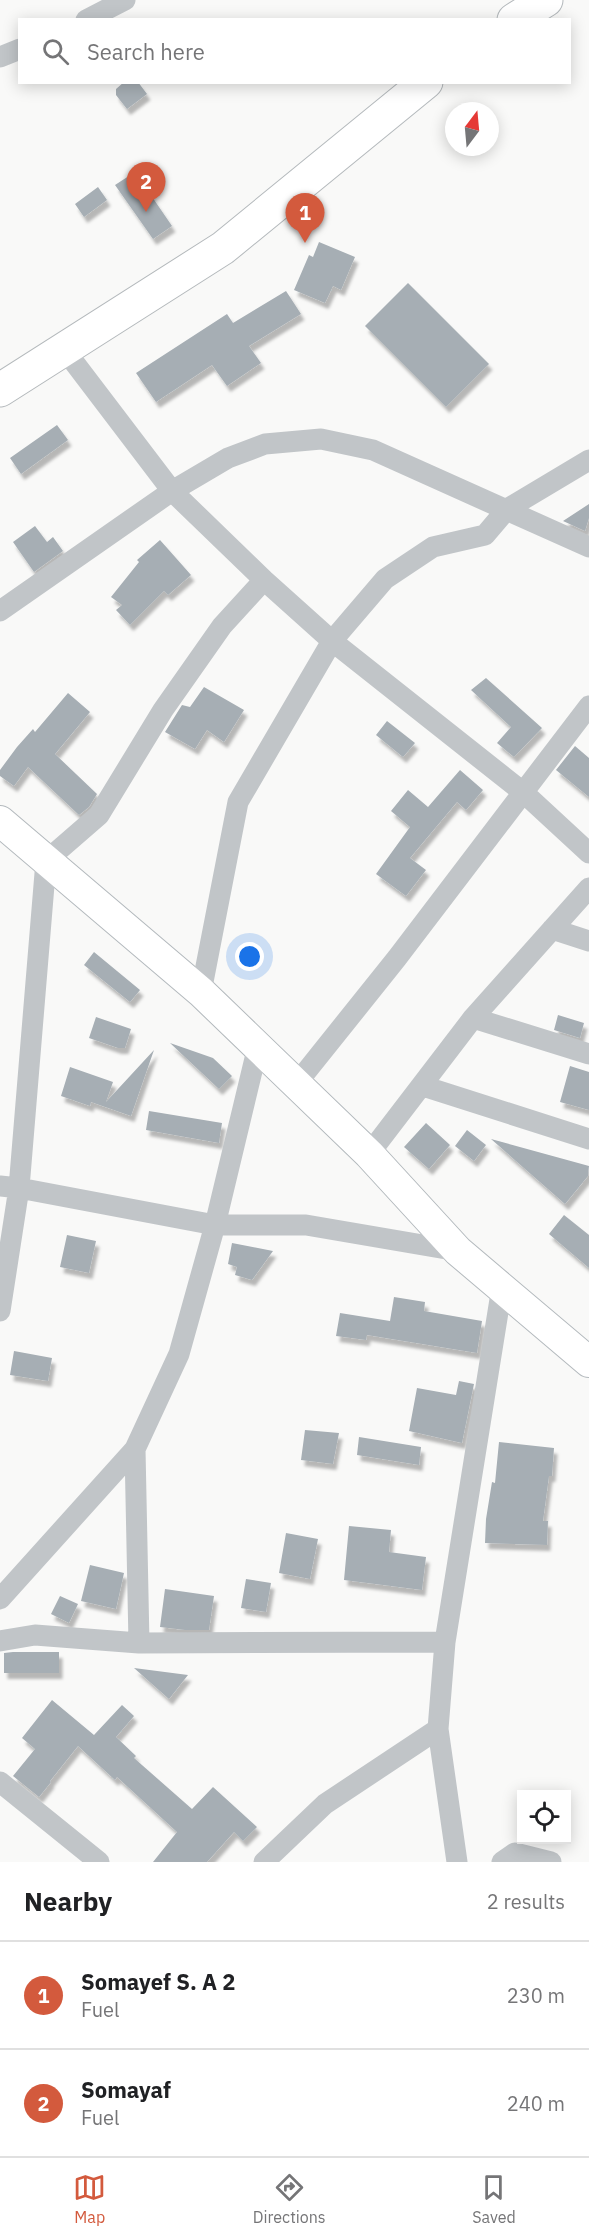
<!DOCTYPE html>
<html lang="en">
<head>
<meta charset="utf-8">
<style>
  body { margin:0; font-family:"IBM Plex Sans",sans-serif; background:#f6f6f6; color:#202124 }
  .controls { position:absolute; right:18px; bottom:18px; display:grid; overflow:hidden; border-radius:0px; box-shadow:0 3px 15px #0003 }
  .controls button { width:54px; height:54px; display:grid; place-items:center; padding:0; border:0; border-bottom:2px solid #e0e0e0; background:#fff; color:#202124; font:30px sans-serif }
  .compass { position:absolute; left:445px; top:102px; width:54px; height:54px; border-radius:50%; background:#fff; box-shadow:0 3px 15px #0003; rotate:16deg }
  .you { position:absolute; left:250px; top:957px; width:21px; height:21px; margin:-15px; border:4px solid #fff; border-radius:50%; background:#1a73e8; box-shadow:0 0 0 9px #1a73e833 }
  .badge { display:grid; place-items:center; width:39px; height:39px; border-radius:50%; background:#d35a3d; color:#fff; font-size:20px; font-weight:700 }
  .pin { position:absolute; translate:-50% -50px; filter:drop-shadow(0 2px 3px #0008) }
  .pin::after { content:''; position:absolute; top:32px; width:21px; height:18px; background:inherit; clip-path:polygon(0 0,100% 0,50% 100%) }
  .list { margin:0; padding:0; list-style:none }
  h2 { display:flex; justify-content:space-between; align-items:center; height:78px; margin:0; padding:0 24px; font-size:26px }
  h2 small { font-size:20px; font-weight:400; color:#757577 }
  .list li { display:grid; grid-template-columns:39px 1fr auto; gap:18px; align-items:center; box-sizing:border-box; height:108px; padding:0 24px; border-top:2px solid #e0e0e0 }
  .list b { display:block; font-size:22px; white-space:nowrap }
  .list p { margin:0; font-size:20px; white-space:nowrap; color:#757577 }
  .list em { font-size:20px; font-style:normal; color:#757577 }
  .icon { flex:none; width:33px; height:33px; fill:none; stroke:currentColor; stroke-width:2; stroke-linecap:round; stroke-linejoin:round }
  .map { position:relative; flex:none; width:589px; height:1862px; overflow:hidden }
  .search { position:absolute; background:#fff; box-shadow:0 3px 15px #0003; left:18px; right:18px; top:18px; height:66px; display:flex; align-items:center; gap:15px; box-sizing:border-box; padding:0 21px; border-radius:0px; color:#757577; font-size:22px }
  .sheet { height:294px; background:#fff }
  nav { display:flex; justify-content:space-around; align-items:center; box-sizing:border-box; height:84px; border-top:2px solid #e0e0e0; background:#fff; font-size:16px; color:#757577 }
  nav a { display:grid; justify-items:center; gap:3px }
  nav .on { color:#d35a3d }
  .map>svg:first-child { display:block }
</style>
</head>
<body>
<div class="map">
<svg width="589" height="1862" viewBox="0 0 589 1862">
  <defs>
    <filter id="shadow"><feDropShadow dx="3.5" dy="6" stdDeviation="1.5" flood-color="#0004"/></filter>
  </defs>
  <rect width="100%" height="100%" fill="#f9f9f8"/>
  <path fill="#a6aeb4" filter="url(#shadow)" d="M 124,82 L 138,82 L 147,94 L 127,109 L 116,95 L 116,89 Z
    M 135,172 L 172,226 L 153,239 L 115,185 Z
    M 98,187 L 107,200 L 84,217 L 75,204 Z
    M 319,242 L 355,257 L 341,290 L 333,286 L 325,303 L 294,290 L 309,255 L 313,257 Z
    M 408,283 L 489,364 L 446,407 L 365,326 Z
    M 286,291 L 301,314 L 249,346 L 261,363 L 227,386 L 212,365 L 156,402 L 136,373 L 227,314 L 233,323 Z
    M 57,425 L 68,440 L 21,474 L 10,458 Z
    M 589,504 L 589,518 L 585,531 L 563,521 Z
    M 35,526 L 47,542 L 53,537 L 63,551 L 34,572 L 13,542 Z
    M 160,540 L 191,575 L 168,595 L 164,591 L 130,625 L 116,610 L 122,605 L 111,597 L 139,562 L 137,560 Z
    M 486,678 L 542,728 L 514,757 L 497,743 L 511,727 L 471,690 Z
    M 204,687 L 244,710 L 224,742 L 207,730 L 195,749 L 165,732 L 182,705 L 190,707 Z
    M 68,693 L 90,712 L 55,754 L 97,794 L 89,807 L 79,815 L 28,767 L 14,786 L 0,776 L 0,770 L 17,747 L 33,729 L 35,732 Z
    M 387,721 L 415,743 L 403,757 L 376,735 Z
    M 575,746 L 589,758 L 589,797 L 556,770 Z
    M 460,770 L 483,790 L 466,810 L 457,802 L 410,858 L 426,870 L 406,896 L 376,874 L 410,827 L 391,811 L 408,790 L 428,807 Z
    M 94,952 L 140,990 L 130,1002 L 84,965 Z
    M 558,1015 L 584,1023 L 580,1038 L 554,1030 Z
    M 96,1017 L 131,1029 L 125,1048 L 118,1048 L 89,1038 Z
    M 170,1043 L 213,1058 L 232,1076 L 219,1089 Z
    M 154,1050 L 131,1116 L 91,1102 L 90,1106 L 61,1096 L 70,1067 L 113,1082 L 106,1102 Z
    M 570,1066 L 589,1072 L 589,1110 L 560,1102 Z
    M 149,1111 L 222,1123 L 219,1143 L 146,1130 Z
    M 426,1123 L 450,1145 L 429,1169 L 404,1147 Z
    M 467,1130 L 486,1145 L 474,1161 L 455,1146 Z
    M 491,1139 L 589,1166 L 588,1176 L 565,1204 Z
    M 564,1215 L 589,1235 L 589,1268 L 549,1234 Z
    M 67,1235 L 96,1241 L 89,1273 L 60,1267 Z
    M 232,1243 L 273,1251 L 252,1280 L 235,1275 L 237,1267 L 228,1264 Z
    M 394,1297 L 425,1302 L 424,1311 L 482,1321 L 477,1353 L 367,1335 L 366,1340 L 336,1336 L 340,1313 L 390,1321 Z
    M 14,1351 L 52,1358 L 48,1381 L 10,1375 Z
    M 459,1381 L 474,1384 L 462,1443 L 409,1431 L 417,1388 L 456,1395 Z
    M 305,1430 L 339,1433 L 333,1464 L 301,1460 Z
    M 359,1437 L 421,1447 L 419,1465 L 357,1455 Z
    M 499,1442 L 554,1448 L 552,1476 L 549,1476 L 543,1521 L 548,1521 L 547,1545 L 485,1543 L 486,1519 L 492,1482 L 495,1483 Z
    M 349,1526 L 391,1530 L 389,1552 L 426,1557 L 422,1590 L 344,1580 Z
    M 286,1533 L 318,1539 L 310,1579 L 279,1573 Z
    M 90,1565 L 124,1573 L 116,1609 L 81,1601 Z
    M 246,1579 L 271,1583 L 266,1612 L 241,1608 Z
    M 165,1589 L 214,1596 L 209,1630 L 185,1630 L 160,1627 Z
    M 60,1596 L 78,1604 L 69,1623 L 51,1614 Z
    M 13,1652 L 59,1652 L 59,1673 L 4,1673 L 4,1653 Z
    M 134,1668 L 188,1675 L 169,1699 Z
    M 52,1700 L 94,1735 L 122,1705 L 134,1716 L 116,1737 L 136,1756 L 134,1758 L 192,1809 L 213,1787 L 257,1827 L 243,1841 L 234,1832 L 207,1862 L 153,1862 L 177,1832 L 117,1777 L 115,1780 L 78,1746 L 50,1781 L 51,1782 L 39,1797 L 13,1776 L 35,1749 L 22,1738 Z"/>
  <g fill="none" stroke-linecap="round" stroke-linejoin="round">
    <defs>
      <path id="secondary" d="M 0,821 L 201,992 L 369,1154 L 458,1251 L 589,1362"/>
      <path id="primary" d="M 514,20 L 546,0
        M 0,390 L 223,248 L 426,82"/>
    </defs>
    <use href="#secondary" stroke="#b3b9bd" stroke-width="32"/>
    <use href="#primary" stroke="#b4b9bc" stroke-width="35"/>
    <path stroke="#c1c5c8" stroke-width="21" d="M 86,20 L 125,0
      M 0,57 L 20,49
      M 64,349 L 172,491 L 264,580 L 332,641 L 524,793 L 589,853
      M 0,611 L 172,491 L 228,458 L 265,444 L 321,439 L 373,450 L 589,547
      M 552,929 L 589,941
      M 201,992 L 238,802 L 332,641 L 385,579 L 433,547 L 485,535 L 507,509 L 589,460
      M 473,1018 L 589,1054
      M 297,1083 L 397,958 L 589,706
      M 423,1086 L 589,1139
      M 369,1154 L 473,1018 L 589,888
      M 0,1186 L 19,1188 L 215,1225 L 306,1225 L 458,1251
      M 0,1311 L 19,1188 L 46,861 L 99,815 L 163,710 L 222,626 L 264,580
      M 0,1599 L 135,1449
      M 0,1641 L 35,1635 L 139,1643 L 445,1642
      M 139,1643 L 135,1449 L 179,1354 L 215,1225 L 258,1046
      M 0,1782 L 99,1862
      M 264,1862 L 325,1804 L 438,1729
      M 457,1862 L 438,1729 L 445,1642 L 502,1287
      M 502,1862 L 515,1853 L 551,1862"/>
    <use href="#secondary" stroke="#fff" stroke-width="30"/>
    <use href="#primary" stroke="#fff" stroke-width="33"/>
  </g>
</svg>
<div class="controls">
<button><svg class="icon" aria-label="locate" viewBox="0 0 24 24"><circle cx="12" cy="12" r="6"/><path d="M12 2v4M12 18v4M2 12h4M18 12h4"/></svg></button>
</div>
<svg class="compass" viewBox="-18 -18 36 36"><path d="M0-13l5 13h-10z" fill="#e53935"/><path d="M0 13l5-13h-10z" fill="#757577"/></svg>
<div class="you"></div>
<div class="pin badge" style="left:305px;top:243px">1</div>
<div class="pin badge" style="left:146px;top:212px">2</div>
<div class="search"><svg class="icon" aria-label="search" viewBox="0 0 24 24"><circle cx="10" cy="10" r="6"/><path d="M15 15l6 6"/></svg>Search here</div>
</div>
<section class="sheet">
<h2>Nearby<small>2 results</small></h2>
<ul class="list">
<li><span class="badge">1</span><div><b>Somayef S. A 2</b><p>Fuel</p></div><em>230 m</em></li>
<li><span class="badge">2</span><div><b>Somayaf</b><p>Fuel</p></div><em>240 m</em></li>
</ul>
</section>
<nav>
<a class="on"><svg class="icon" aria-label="map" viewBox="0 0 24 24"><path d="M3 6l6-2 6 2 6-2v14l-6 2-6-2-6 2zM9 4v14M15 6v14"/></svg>Map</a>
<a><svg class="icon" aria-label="directions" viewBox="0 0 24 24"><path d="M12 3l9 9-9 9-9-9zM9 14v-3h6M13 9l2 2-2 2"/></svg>Directions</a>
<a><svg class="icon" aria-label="saved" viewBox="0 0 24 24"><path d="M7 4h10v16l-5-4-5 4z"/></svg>Saved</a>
</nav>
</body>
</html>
